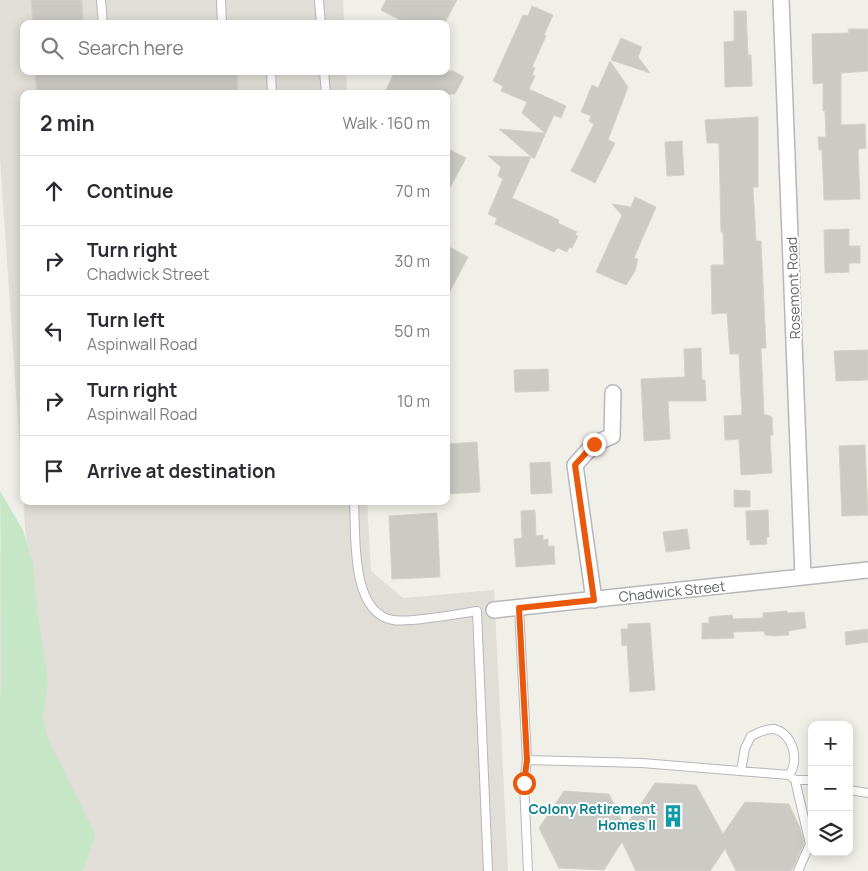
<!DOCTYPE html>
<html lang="en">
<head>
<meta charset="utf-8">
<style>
  body { margin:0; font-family:Manrope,sans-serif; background:#f2f2f3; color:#2b2b33 }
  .controls { position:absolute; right:15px; bottom:15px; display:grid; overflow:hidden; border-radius:10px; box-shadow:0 2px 12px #0003 }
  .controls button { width:45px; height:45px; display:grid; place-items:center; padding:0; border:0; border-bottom:1px solid #e1e1e2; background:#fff; color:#2b2b33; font:25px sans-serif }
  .stop { position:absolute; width:15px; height:15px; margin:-11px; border:4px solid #ea580c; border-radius:50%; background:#fff }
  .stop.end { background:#ea580c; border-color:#fff; box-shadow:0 1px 5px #0008 }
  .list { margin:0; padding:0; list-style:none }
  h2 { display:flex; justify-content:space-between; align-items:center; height:65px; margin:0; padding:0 20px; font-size:21px }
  h2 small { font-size:16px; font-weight:400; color:#7c7c81 }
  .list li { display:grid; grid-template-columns:32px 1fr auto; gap:15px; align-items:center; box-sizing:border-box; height:70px; padding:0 20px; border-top:1px solid #e1e1e2 }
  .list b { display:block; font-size:19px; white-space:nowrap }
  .list p { margin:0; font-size:16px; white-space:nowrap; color:#7c7c81 }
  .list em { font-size:16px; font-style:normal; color:#7c7c81 }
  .icon { flex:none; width:28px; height:28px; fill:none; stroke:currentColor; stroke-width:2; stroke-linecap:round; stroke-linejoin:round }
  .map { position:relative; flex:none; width:868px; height:871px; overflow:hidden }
  .search { position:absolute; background:#fff; box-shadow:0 2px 12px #0003; left:20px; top:20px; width:430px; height:55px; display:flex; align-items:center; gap:12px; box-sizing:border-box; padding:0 18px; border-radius:10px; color:#7c7c81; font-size:19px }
  .panel { position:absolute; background:#fff; box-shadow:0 2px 12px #0003; left:20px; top:90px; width:430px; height:415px; border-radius:10px }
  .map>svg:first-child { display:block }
</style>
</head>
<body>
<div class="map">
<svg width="868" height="871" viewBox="0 0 868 871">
  <rect width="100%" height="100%" fill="#f0efe8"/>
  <path fill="#e0ded6" d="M 0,0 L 343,0 L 344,24 L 24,24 L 24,71 L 346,71 L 347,94 L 24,94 L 24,501 L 367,501 L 371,571 L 403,598 L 494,590 L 508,871 L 0,871 L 0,551 L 27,554 L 0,158 Z"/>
  <path fill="#c5e7c6" d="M 0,491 L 23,530 L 33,565 L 37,610 L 48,681 L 43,717 L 48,739 L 95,834 L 83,871 L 0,871 L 0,698 L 2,682 Z"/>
  <path fill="#cccac4" stroke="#d5d1c6" d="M 31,0 L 82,0 L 83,24 L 33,24 Z
    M 386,0 L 457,0 L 444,24 L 408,24 L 381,10 Z
    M 532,6 L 553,15 L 544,35 L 546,36 L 532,67 L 535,68 L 532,75 L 535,76 L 529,89 L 566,106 L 561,118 L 554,115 L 534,159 L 499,129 L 545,133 L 522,113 L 527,102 L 501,91 L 503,86 L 493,81 L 523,15 L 528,16 Z
    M 734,11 L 746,11 L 748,55 L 751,55 L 752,86 L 725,87 L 724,42 L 734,41 Z
    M 848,29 L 868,29 L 868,71 L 841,73 L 841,125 L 865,124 L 866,148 L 858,149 L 860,199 L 824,200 L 822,150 L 819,150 L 818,137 L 826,137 L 825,111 L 823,111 L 823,83 L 813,84 L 812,34 L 849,33 Z
    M 621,38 L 642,47 L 638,57 L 650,73 L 611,60 Z
    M 610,61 L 628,87 L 608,140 L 615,143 L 595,183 L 571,171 L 594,124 L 589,121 L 591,116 L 581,112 L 592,85 L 598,88 Z
    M 35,71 L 86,71 L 86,74 L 237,71 L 238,94 L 37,94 Z
    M 395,71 L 453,71 L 464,77 L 455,94 L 384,94 Z
    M 758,117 L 758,187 L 753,187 L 756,241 L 761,241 L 766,348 L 761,348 L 764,414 L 772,417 L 773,435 L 770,436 L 772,473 L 741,475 L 739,439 L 725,440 L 724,416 L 742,415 L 739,354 L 730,354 L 727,313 L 712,314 L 711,265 L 724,265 L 723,232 L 721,232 L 719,143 L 707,143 L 705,120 Z
    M 682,141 L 684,175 L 667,176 L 665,142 Z
    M 446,148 L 466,158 L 446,195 Z
    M 488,156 L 531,157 L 512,198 L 559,220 L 558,223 L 577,232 L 575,235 L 578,236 L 572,248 L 569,247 L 567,252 L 558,248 L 554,252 L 495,224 L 497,218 L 488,214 L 503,179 L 498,176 L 501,167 Z
    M 635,197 L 656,207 L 634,258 L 638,259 L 635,271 L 626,285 L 596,272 L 622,215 L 612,204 L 631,207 Z
    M 849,229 L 849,246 L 860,246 L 860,263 L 849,263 L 849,272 L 825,273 L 824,230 Z
    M 446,245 L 468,257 L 446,299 Z
    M 701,348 L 702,380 L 705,380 L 706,401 L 668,401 L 670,439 L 644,441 L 641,379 L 685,377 L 684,349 Z
    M 868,350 L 868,380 L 836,381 L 834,351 Z
    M 548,369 L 549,391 L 515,392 L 514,370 Z
    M 477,442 L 480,492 L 446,494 L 446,444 Z
    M 865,445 L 868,515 L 842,516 L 839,446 Z
    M 550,462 L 552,493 L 531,494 L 530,463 Z
    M 734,490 L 750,491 L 750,507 L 734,507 Z
    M 535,510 L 536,536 L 543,535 L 543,540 L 548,539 L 548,546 L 554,546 L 555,564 L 516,567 L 514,539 L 522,538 L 521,511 Z
    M 768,510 L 769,537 L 766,537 L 767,544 L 750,545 L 750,540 L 747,540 L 746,511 Z
    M 437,513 L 440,577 L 392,579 L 389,516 Z
    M 687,529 L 690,549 L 666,552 L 663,532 Z
    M 787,611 L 787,613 L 804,612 L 806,628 L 788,631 L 789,635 L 774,636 L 765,635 L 764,631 L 733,632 L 734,638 L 702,639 L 702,623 L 709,623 L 709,617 L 732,615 L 733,619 L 763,618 L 763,613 Z
    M 650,623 L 655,690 L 630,692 L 627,645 L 622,646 L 621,629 L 628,629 L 628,624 Z
    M 868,629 L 868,642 L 846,645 L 845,632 Z
    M 655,783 L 696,785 L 723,834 L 745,802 L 789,804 L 800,828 L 804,843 L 794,866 L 791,871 L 736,871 L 725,849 L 710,871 L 636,871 L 622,842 L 604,870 L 559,868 L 539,828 L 564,791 L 609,794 L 625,827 Z"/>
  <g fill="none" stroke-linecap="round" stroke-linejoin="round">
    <defs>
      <path id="service" d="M 101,0 L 103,24
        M 221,0 L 222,24
        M 319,0 L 321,24
        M 271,71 L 272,94
        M 324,71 L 326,94
        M 354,501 C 356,534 350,613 393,620 C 410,623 457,614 477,611 L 488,871
        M 519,608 L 527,760 L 642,763 L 789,775 L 795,780 L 810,844 L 798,871
        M 527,760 L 524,783 L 528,871
        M 741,771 L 745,748 L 751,736 C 758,733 766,728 774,729 C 793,733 800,761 789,775
        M 795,780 L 812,780
        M 849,790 L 868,793"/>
      <path id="minor" d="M 781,0 L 803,577
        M 594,600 L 575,465 L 594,444 L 612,436 L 613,393
        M 494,610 L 868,570"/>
    </defs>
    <use href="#service" stroke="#b5b7bb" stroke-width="10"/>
    <use href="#minor" stroke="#b5b7bb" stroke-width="18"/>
    <use href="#service" stroke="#fff" stroke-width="8"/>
    <use href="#minor" stroke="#fff" stroke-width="15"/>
  </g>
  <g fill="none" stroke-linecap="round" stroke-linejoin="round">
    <path stroke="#ea580c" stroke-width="6" d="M 524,783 L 527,760 L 519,608 L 594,600 L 575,465 L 594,444"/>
  </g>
  <defs>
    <symbol id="building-bare" viewBox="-9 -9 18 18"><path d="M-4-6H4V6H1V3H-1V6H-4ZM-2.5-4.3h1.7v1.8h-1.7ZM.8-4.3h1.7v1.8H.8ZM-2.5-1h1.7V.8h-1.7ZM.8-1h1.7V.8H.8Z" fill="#0f9aa8" stroke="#fff" stroke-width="2.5" paint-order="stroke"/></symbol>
  </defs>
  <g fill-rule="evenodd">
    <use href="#building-bare" x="657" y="800" width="32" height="32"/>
  </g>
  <g text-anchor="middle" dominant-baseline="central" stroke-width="4" stroke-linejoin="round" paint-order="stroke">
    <g font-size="14" fill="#5f6267" stroke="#fff">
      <text transform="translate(793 288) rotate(-92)">Rosemont Road</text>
      <text transform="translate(672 591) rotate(-6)">Chadwick Street</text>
    </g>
    <g font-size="14" font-weight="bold" fill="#0d838f" stroke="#fff" text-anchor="end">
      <text x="656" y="808">Colony Retirement<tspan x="656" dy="16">Homes II</tspan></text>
    </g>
  </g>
</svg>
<div class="controls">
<button>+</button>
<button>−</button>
<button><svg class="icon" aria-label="layers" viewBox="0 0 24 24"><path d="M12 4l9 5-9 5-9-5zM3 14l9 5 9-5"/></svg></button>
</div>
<div class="stop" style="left:524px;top:783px"></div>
<div class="stop end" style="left:594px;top:444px"></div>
<div class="search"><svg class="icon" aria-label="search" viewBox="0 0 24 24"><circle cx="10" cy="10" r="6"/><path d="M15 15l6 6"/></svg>Search here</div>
<section class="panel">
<h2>2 min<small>Walk · 160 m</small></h2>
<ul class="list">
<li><svg class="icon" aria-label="ahead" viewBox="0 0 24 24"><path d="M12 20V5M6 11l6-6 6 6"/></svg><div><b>Continue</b></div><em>70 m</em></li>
<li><svg class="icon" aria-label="right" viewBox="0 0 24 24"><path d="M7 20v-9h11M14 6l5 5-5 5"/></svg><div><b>Turn right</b><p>Chadwick Street</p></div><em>30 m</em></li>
<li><svg class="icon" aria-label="left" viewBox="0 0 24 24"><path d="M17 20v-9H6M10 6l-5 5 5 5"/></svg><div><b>Turn left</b><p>Aspinwall Road</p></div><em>50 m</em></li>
<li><svg class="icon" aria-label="right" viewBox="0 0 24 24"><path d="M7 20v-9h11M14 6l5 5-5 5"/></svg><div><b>Turn right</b><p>Aspinwall Road</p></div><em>10 m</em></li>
<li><svg class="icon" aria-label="arrive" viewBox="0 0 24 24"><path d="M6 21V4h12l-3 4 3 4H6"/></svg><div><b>Arrive at destination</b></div></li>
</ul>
</section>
</div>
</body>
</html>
